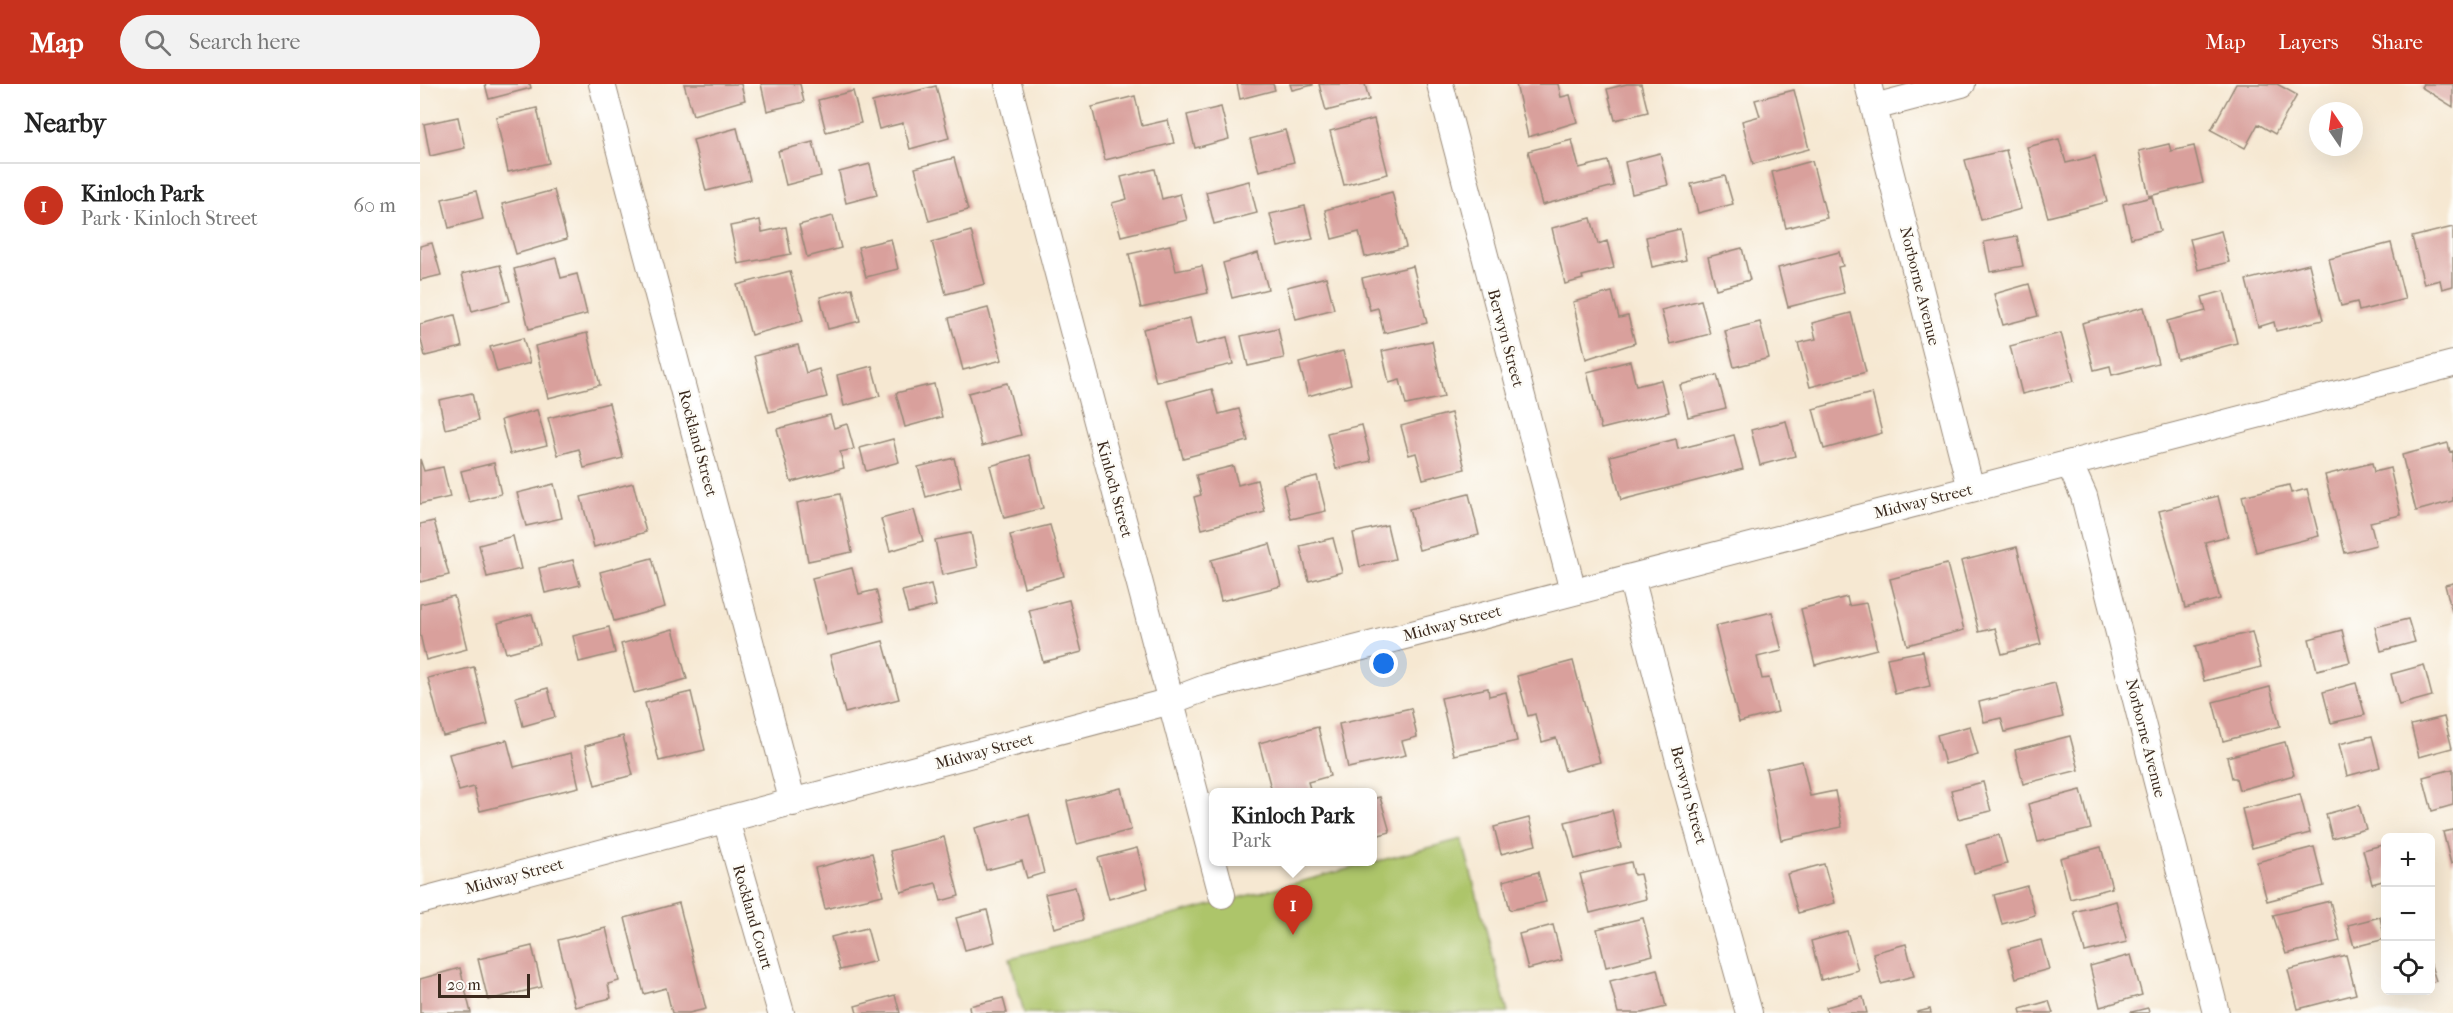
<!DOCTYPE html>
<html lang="en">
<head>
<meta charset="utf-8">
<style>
  body { margin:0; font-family:"IM FELL French Canon",serif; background:#f2f2f2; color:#222 }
  .controls { position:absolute; right:18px; bottom:18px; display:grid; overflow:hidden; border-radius:9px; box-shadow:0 6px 24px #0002 }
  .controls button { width:54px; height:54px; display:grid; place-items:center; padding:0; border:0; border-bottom:2px solid #e0e0e0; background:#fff; color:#222; font:30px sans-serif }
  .compass { position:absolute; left:1889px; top:18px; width:54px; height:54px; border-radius:50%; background:#fff; box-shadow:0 6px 24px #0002; rotate:347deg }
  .scale { position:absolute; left:18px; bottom:15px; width:92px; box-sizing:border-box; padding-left:6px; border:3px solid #3b2a1e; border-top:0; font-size:16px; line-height:21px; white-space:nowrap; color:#3b2a1e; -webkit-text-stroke:4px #fdfcf7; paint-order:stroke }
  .you { position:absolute; left:964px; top:580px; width:21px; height:21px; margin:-15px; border:4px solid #fff; border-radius:50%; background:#1a73e8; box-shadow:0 0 0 9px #1a73e833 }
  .badge { display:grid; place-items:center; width:39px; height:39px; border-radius:50%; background:#c8321e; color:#fff; font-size:20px; font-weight:700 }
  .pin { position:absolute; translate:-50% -50px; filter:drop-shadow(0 2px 3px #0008) }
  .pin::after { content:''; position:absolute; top:32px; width:21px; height:18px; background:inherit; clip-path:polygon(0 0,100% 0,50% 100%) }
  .popup { position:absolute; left:789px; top:704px; width:168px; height:78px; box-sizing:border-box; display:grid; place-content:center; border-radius:9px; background:#fff; filter:drop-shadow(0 2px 4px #0005); font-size:20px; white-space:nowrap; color:#767676 }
  .popup b { font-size:22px; color:#222 }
  .popup::after { content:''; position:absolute; left:50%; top:100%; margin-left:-12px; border:12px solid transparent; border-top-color:#fff }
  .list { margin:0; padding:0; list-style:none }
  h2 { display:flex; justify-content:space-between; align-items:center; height:78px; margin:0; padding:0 24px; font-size:26px }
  h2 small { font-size:20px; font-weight:400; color:#767676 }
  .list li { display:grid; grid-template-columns:39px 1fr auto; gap:18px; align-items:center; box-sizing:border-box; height:84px; padding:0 24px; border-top:2px solid #e0e0e0 }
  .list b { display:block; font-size:22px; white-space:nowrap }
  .list p { margin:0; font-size:20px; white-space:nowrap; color:#767676 }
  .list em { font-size:20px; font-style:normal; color:#767676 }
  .icon { flex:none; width:33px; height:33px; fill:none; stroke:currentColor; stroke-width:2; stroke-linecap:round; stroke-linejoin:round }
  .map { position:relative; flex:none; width:2033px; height:929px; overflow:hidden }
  header { display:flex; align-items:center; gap:36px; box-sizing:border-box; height:84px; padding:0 30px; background:#c8321e; color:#fff }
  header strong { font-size:28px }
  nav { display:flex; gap:33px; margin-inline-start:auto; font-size:21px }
  .search { width:420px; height:54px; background:#f2f2f2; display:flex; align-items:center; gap:15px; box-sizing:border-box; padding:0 21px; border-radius:33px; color:#767676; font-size:22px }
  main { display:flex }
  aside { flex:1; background:#fff }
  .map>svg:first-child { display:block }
</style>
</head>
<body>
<header>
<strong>Map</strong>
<div class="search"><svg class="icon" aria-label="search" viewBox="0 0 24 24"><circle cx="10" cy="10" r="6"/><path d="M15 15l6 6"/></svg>Search here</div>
<nav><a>Map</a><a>Layers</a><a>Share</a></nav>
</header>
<main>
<aside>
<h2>Nearby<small></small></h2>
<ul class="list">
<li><span class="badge">1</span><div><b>Kinloch Park</b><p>Park · Kinloch Street</p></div><em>60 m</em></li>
</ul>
</aside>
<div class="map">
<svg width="2033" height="929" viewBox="0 0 2033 929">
  <rect width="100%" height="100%" fill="#fdfcf7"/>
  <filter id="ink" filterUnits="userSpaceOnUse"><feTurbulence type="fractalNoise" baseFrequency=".0167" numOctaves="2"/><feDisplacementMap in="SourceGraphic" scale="12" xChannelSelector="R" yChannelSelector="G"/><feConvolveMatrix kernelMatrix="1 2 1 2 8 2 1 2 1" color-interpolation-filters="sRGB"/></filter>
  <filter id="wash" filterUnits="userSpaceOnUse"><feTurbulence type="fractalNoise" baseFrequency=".008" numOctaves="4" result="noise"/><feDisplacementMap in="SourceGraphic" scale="24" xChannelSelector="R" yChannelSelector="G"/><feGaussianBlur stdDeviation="1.35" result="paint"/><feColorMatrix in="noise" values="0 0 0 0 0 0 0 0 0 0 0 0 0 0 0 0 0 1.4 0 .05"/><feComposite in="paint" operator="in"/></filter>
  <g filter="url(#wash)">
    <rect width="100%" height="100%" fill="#f6e8d2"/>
    <path fill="#adc56b" stroke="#747844" stroke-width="1.5" d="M 1042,755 L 1088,929 L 604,929 L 590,874 Z"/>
    <g id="blocks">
      <path fill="#d9a09c" d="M 65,0 L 110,0 L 111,4 L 69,15 Z
        M 264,0 L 321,0 L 325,16 L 273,31 Z
        M 341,0 L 380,0 L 384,18 L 347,27 Z
        M 817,0 L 853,0 L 855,6 L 820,15 Z
        M 870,0 L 893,0 L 893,1 L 872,6 Z
        M 899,0 L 945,0 L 949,16 L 906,27 Z
        M 1096,0 L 1138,0 L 1141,13 L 1150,11 L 1157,38 L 1108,53 Z
        M 1207,0 L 1221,0 L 1228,28 L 1195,36 L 1187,5 Z
        M 1816,0 L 1857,0 L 1877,11 L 1855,50 L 1838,40 L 1825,64 L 1791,46 Z
        M 2003,0 L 2033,0 L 2033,23 L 2001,3 Z
        M 516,2 L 529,54 L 490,65 L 483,39 L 459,45 L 452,18 Z
        M 1374,6 L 1389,65 L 1333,80 L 1322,37 L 1340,32 L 1335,16 Z
        M 433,7 L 441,39 L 406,48 L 398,16 Z
        M 715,12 L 722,42 L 748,36 L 754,59 L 685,76 L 672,23 Z
        M 801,23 L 809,55 L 775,64 L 767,31 Z
        M 117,24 L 129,79 L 88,88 L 76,33 Z
        M 38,33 L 45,64 L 10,72 L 4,40 Z
        M 954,35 L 968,90 L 924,101 L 910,47 Z
        M 317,44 L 330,96 L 286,107 L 273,56 Z
        M 865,46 L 874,78 L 839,87 L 830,55 Z
        M 1639,55 L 1646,79 L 1675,72 L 1687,118 L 1628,133 L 1607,63 Z
        M 1152,56 L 1159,84 L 1188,77 L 1194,102 L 1122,121 L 1108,67 Z
        M 393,58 L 401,92 L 366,101 L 358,67 Z
        M 1749,60 L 1751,67 L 1774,62 L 1783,99 L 1729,112 L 1719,67 Z
        M 1586,66 L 1601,125 L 1561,136 L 1545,76 Z
        M 1240,69 L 1248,101 L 1212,110 L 1205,78 Z
        M 534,74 L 548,126 L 509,137 L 495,84 Z
        M 1392,77 L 1407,134 L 1366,144 L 1352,88 Z
        M 450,80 L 457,111 L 426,119 L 419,88 Z
        M 735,85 L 742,115 L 760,110 L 767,136 L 701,152 L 692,119 L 707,115 L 701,93 Z
        M 1305,92 L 1313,120 L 1278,129 L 1271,100 Z
        M 829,97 L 837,129 L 794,140 L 786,108 Z
        M 134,106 L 147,155 L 96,170 L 82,120 Z
        M 56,107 L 63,135 L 29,144 L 22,115 Z
        M 972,108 L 986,163 L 945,173 L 939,148 L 912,155 L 905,126 Z
        M 1732,113 L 1740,147 L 1711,154 L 1703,120 Z
        M 885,122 L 893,155 L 858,163 L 850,130 Z
        M 413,132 L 421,164 L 387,173 L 379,141 Z
        M 1171,134 L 1178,160 L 1187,157 L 1194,184 L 1162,192 L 1163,195 L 1145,200 L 1132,144 Z
        M 340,136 L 342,148 L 366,143 L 371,170 L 318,180 L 310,142 Z
        M 2033,143 L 2033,202 L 2022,205 L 2020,196 L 2004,200 L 1992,153 Z
        M 1260,145 L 1266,176 L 1232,183 L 1226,153 Z
        M 551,147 L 565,200 L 526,210 L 512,158 Z
        M 1801,147 L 1809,178 L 1778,186 L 1770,155 Z
        M 1597,152 L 1603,182 L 1570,188 L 1564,158 Z
        M 471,155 L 478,185 L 446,193 L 438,163 Z
        M 12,159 L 21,191 L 0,196 L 0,162 Z
        M 1971,159 L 1985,215 L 1939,227 L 1937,218 L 1921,222 L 1909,175 Z
        M 750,161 L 756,187 L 782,182 L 788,209 L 721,224 L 709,170 Z
        M 1322,164 L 1330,196 L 1296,205 L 1288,173 Z
        M 1419,168 L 1423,182 L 1418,183 L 1424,209 L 1368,223 L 1358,184 Z
        M 838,169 L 848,205 L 812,214 L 803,179 Z
        M 136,174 L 141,194 L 157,190 L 167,230 L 109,245 L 94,185 Z
        M 1889,180 L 1903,236 L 1856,247 L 1854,238 L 1838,243 L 1826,196 Z
        M 80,181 L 90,217 L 52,227 L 42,190 Z
        M 993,182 L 1007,239 L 964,249 L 958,224 L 950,226 L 942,194 Z
        M 370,187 L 383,237 L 331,251 L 317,201 Z
        M 906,193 L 914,225 L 876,235 L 867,203 Z
        M 1609,200 L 1618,232 L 1583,241 L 1574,210 Z
        M 432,204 L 440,237 L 408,245 L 400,213 Z
        M 1804,207 L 1817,259 L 1757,275 L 1747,237 L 1786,227 L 1782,213 Z
        M 1192,208 L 1199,234 L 1208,232 L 1215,259 L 1166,275 L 1153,218 Z
        M 1281,216 L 1290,250 L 1250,260 L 1241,226 Z
        M 1724,223 L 1738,279 L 1692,291 L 1690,282 L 1674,286 L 1662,239 Z
        M 568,224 L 582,276 L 543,286 L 529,234 Z
        M 1431,229 L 1446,288 L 1390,303 L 1378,259 L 1396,255 L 1392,239 Z
        M 35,231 L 42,263 L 5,272 L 0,252 L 0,240 Z
        M 770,234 L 776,261 L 807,253 L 813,280 L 736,298 L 723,245 Z
        M 1340,238 L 1349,274 L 1314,283 L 1305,247 Z
        M 858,244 L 864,274 L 828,282 L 821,252 Z
        M 167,249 L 180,301 L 128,314 L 115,262 Z
        M 1641,249 L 1654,297 L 1602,310 L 1590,262 Z
        M 103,254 L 110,279 L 77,288 L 70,263 Z
        M 1012,257 L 1024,313 L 986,321 L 980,296 L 969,299 L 962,267 Z
        M 378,261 L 386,289 L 399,285 L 407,313 L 349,328 L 334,272 Z
        M 923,267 L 931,300 L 888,312 L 879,279 Z
        M 1210,277 L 1216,302 L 1241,296 L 1249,328 L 1181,345 L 1167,288 Z
        M 452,282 L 460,312 L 424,322 L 417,291 Z
        M 1297,291 L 1306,324 L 1268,333 L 1260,301 Z
        M 587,299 L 601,351 L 562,362 L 548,309 Z
        M 514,300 L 522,333 L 485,343 L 476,309 Z
        M 792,305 L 799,330 L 819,325 L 828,357 L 763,374 L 748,317 Z
        M 52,309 L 58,337 L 25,345 L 19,316 Z
        M 1452,309 L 1462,349 L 1404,365 L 1393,325 Z
        M 189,319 L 203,374 L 164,384 L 159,365 L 138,371 L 128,334 Z
        M 117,326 L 127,361 L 90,370 L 81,336 Z
        M 1031,329 L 1045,385 L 1003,395 L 996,369 L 989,371 L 981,342 Z
        M 410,331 L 414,344 L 427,340 L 434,365 L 420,368 L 424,384 L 371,398 L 357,345 Z
        M 1366,337 L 1375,372 L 1340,381 L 1331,346 Z
        M 942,341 L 951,377 L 916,385 L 907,349 Z
        M 1314,351 L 1323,385 L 1201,416 L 1190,372 L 1256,355 L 1258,365 Z
        M 473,355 L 479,378 L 446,387 L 440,364 Z
        M 2028,359 L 2030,368 L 2033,367 L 2033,417 L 1996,427 L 1982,371 Z
        M 610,371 L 623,424 L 584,434 L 570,382 Z
        M 534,374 L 541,403 L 506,413 L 498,383 Z
        M 0,375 L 4,387 L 23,383 L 30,413 L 0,420 Z
        M 74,379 L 81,410 L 49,418 L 41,387 Z
        M 1952,379 L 1954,388 L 1970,384 L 1981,431 L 1950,438 L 1956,461 L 1925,469 L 1905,391 Z
        M 813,382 L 818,401 L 837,396 L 845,428 L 782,445 L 774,413 L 781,411 L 776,391 Z
        M 897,392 L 906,427 L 871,435 L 863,401 Z
        M 213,399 L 226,448 L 174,463 L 161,413 Z
        M 134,400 L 142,434 L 106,442 L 97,409 Z
        M 1869,401 L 1871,409 L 1887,405 L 1899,452 L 1836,468 L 1822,412 Z
        M 420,410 L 432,468 L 388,477 L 377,419 Z
        M 1049,410 L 1059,451 L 999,466 L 989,425 Z
        M 1798,412 L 1808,452 L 1785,458 L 1800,515 L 1765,524 L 1739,427 Z
        M 494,426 L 503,457 L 470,467 L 461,435 Z
        M 14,437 L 29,491 L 0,498 L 0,440 Z
        M 630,441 L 644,492 L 604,503 L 590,451 Z
        M 967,441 L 975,475 L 940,483 L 933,449 Z
        M 551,449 L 558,483 L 522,491 L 515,456 Z
        M 93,452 L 101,485 L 67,493 L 59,461 Z
        M 913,454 L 922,488 L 889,497 L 880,462 Z
        M 850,460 L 861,502 L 801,517 L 791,476 Z
        M 1597,463 L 1621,560 L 1582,570 L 1575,544 L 1559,548 L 1541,477 Z
        M 232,474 L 245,523 L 194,537 L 180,488 Z
        M 153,476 L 160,501 L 125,509 L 119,484 Z
        M 1527,480 L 1544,546 L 1487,561 L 1470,495 Z
        M 432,484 L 439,510 L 456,506 L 464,537 L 406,551 L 392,494 Z
        M 2033,499 L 2033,528 L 2032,528 L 2025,501 Z
        M 511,500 L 516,522 L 488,529 L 482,507 Z
        M 34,512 L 47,565 L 6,576 L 0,550 L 0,520 Z
        M 1427,513 L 1429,522 L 1446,519 L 1457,565 L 1395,581 L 1381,525 Z
        M 649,516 L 662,568 L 623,578 L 609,526 Z
        M 1352,528 L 1362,567 L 1337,573 L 1342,595 L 1349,594 L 1358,628 L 1319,638 L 1295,542 Z
        M 112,530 L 120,560 L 86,569 L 78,539 Z
        M 1988,535 L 1995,558 L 1961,567 L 1955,543 Z
        M 189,543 L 195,569 L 159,578 L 153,552 Z
        M 253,545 L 267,595 L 214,609 L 201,560 Z
        M 1922,546 L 1930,578 L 1897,586 L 1889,555 Z
        M 1832,548 L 1841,583 L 1784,597 L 1775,562 Z
        M 463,557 L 479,615 L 425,629 L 410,571 Z
        M 1503,567 L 1510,602 L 1475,610 L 1467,574 Z
        M 1153,577 L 1180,678 L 1145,687 L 1136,654 L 1122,658 L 1115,630 L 1108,632 L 1097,592 Z
        M 2004,581 L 2012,612 L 1979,621 L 1971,590 Z
        M 54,583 L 68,641 L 23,652 L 8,594 Z
        M 1635,599 L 1643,633 L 1585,648 L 1581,634 L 1564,638 L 1559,618 Z
        M 1936,599 L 1945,631 L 1911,639 L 1903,608 Z
        M 1850,603 L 1860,642 L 1803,657 L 1793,618 Z
        M 128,604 L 135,633 L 103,642 L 96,613 Z
        M 1068,604 L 1069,612 L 1086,608 L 1097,657 L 1034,671 L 1021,614 Z
        M 271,608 L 285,666 L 239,677 L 225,619 Z
        M 991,624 L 997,653 L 982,657 L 986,671 L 928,684 L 919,640 Z
        M 2024,633 L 2032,664 L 1999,673 L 1991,641 Z
        M 1550,642 L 1558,671 L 1525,680 L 1517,651 Z
        M 898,643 L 910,692 L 888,698 L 891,708 L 852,708 L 839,659 Z
        M 203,652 L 213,691 L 175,701 L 165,662 Z
        M 1650,652 L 1659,686 L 1603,700 L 1595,666 Z
        M 1952,652 L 1960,683 L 1927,692 L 1919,660 Z
        M 87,656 L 94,683 L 151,669 L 159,703 L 60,727 L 54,703 L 39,707 L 29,670 Z
        M 1865,658 L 1874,691 L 1819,706 L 1816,694 L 1812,694 L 1807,673 Z
        M 1382,677 L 1390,712 L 1415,707 L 1422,743 L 1361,756 L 1346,685 Z
        M 2033,685 L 2033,721 L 2012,727 L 2003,693 Z
        M 1563,698 L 1571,727 L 1538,735 L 1531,706 Z
        M 701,704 L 711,746 L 657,760 L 647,717 Z
        M 1661,706 L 1671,745 L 1618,758 L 1608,720 Z
        M 1880,710 L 1890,749 L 1832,764 L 1822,725 Z
        M 960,713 L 970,748 L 952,753 L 952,715 Z
        M 1939,721 L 1946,745 L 1912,754 L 1906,730 Z
        M 1192,726 L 1201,763 L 1155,775 L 1145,738 Z
        M 609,730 L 624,789 L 607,794 L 602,777 L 566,786 L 555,744 Z
        M 1109,734 L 1116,761 L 1081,770 L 1074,743 Z
        M 2033,746 L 2033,779 L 2031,780 L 2023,748 Z
        M 1579,751 L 1587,780 L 1554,789 L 1546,760 Z
        M 524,753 L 539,812 L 521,817 L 516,799 L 481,808 L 470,767 Z
        M 1966,760 L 1966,796 L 1952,800 L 1943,766 Z
        M 1681,763 L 1692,804 L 1650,815 L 1640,774 Z
        M 1894,763 L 1904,802 L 1847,817 L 1837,778 Z
        M 717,764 L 728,804 L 689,815 L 678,774 Z
        M 452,769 L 463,811 L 405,825 L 395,784 Z
        M 1211,778 L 1214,791 L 1220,790 L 1226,815 L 1170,829 L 1160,790 Z
        M 1404,780 L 1415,819 L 1378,829 L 1367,790 Z
        M 1118,788 L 1126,818 L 1090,826 L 1083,797 Z
        M 1607,802 L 1615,831 L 1582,840 L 1574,811 Z
        M 655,803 L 663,836 L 634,844 L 625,810 Z
        M 1696,817 L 1707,858 L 1665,868 L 1654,828 Z
        M 1910,817 L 1920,857 L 1866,870 L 1853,831 Z
        M 259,819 L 286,925 L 269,929 L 252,929 L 246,904 L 224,910 L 205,834 Z
        M 567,826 L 575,858 L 545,866 L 536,834 Z
        M 1960,833 L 1965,855 L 1934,863 L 1928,841 Z
        M 1223,834 L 1233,871 L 1186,883 L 1177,845 Z
        M 1133,841 L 1142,876 L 1108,885 L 1099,850 Z
        M 186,844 L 199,897 L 188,900 L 191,914 L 155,923 L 138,856 Z
        M 447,844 L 456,877 L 420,886 L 411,853 Z
        M 1427,847 L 1438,886 L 1401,896 L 1391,857 Z
        M 1621,856 L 1629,885 L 1596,894 L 1588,865 Z
        M 1486,860 L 1494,892 L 1461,900 L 1453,869 Z
        M 112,862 L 122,903 L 68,916 L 58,875 Z
        M 1711,871 L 1722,911 L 1680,923 L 1670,882 Z
        M 1926,871 L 1936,910 L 1878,925 L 1868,886 Z
        M 2010,878 L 2016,897 L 2010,899 Z
        M 40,884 L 51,929 L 0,929 L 0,895 Z
        M 1237,885 L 1246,923 L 1222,929 L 1198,929 L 1190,897 Z
        M 475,911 L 480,929 L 437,929 L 435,922 Z
        M 1443,913 L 1447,929 L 1407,929 L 1406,923 Z
        M 583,914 L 587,929 L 550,929 L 549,922 Z
        M 1629,917 L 1633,929 L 1601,929 L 1600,925 Z
        M 1728,924 L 1729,929 L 1711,929 L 1711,928 Z
        M 1510,925 L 1511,929 L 1497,929 L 1497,928 Z"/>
    </g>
  </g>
  <g filter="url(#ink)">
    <use href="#blocks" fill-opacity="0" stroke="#988978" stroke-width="1.5"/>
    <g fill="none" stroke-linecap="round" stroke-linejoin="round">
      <defs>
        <path id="street" d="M 182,0 L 373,719
          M 588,0 L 802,811
          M 1020,0 L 1153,507
          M 1448,0 L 1551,405
          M 1454,23 L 1542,0
          M 1650,381 L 1664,412 L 1796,929
          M 1211,493 L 1265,699 L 1329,929
          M 306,736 L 361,929
          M 0,817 L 751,617 L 788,603 L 2033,280"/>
      </defs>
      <use href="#street" stroke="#988978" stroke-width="28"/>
      <use href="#street" stroke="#fff" stroke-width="26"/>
    </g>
  </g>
  <g text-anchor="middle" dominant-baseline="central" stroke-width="5" stroke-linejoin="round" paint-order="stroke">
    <g font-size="16" fill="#3b2a1e" stroke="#fdfcf7">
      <text transform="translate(1500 202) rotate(76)">Norborne Avenue</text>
      <text transform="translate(1086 254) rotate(75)">Berwyn Street</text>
      <text transform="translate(278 359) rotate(75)">Rockland Street</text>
      <text transform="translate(695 405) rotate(75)">Kinloch Street</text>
      <text transform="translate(1503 417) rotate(-14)">Midway Street</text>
      <text transform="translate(1032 539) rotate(-15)">Midway Street</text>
      <text transform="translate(1726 654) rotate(76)">Norborne Avenue</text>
      <text transform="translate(564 667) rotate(-15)">Midway Street</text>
      <text transform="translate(1269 711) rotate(75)">Berwyn Street</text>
      <text transform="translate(94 792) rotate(-15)">Midway Street</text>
      <text transform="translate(333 833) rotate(74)">Rockland Court</text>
    </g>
  </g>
</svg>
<div class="controls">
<button>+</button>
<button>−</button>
<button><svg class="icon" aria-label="locate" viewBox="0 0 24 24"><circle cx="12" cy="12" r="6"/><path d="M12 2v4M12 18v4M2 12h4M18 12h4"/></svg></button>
</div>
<svg class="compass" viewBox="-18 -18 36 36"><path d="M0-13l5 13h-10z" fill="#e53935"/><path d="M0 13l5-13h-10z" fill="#767676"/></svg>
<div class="scale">20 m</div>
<div class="you"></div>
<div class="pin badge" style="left:873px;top:851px">1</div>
<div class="popup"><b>Kinloch Park</b>Park</div>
</div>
</main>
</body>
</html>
